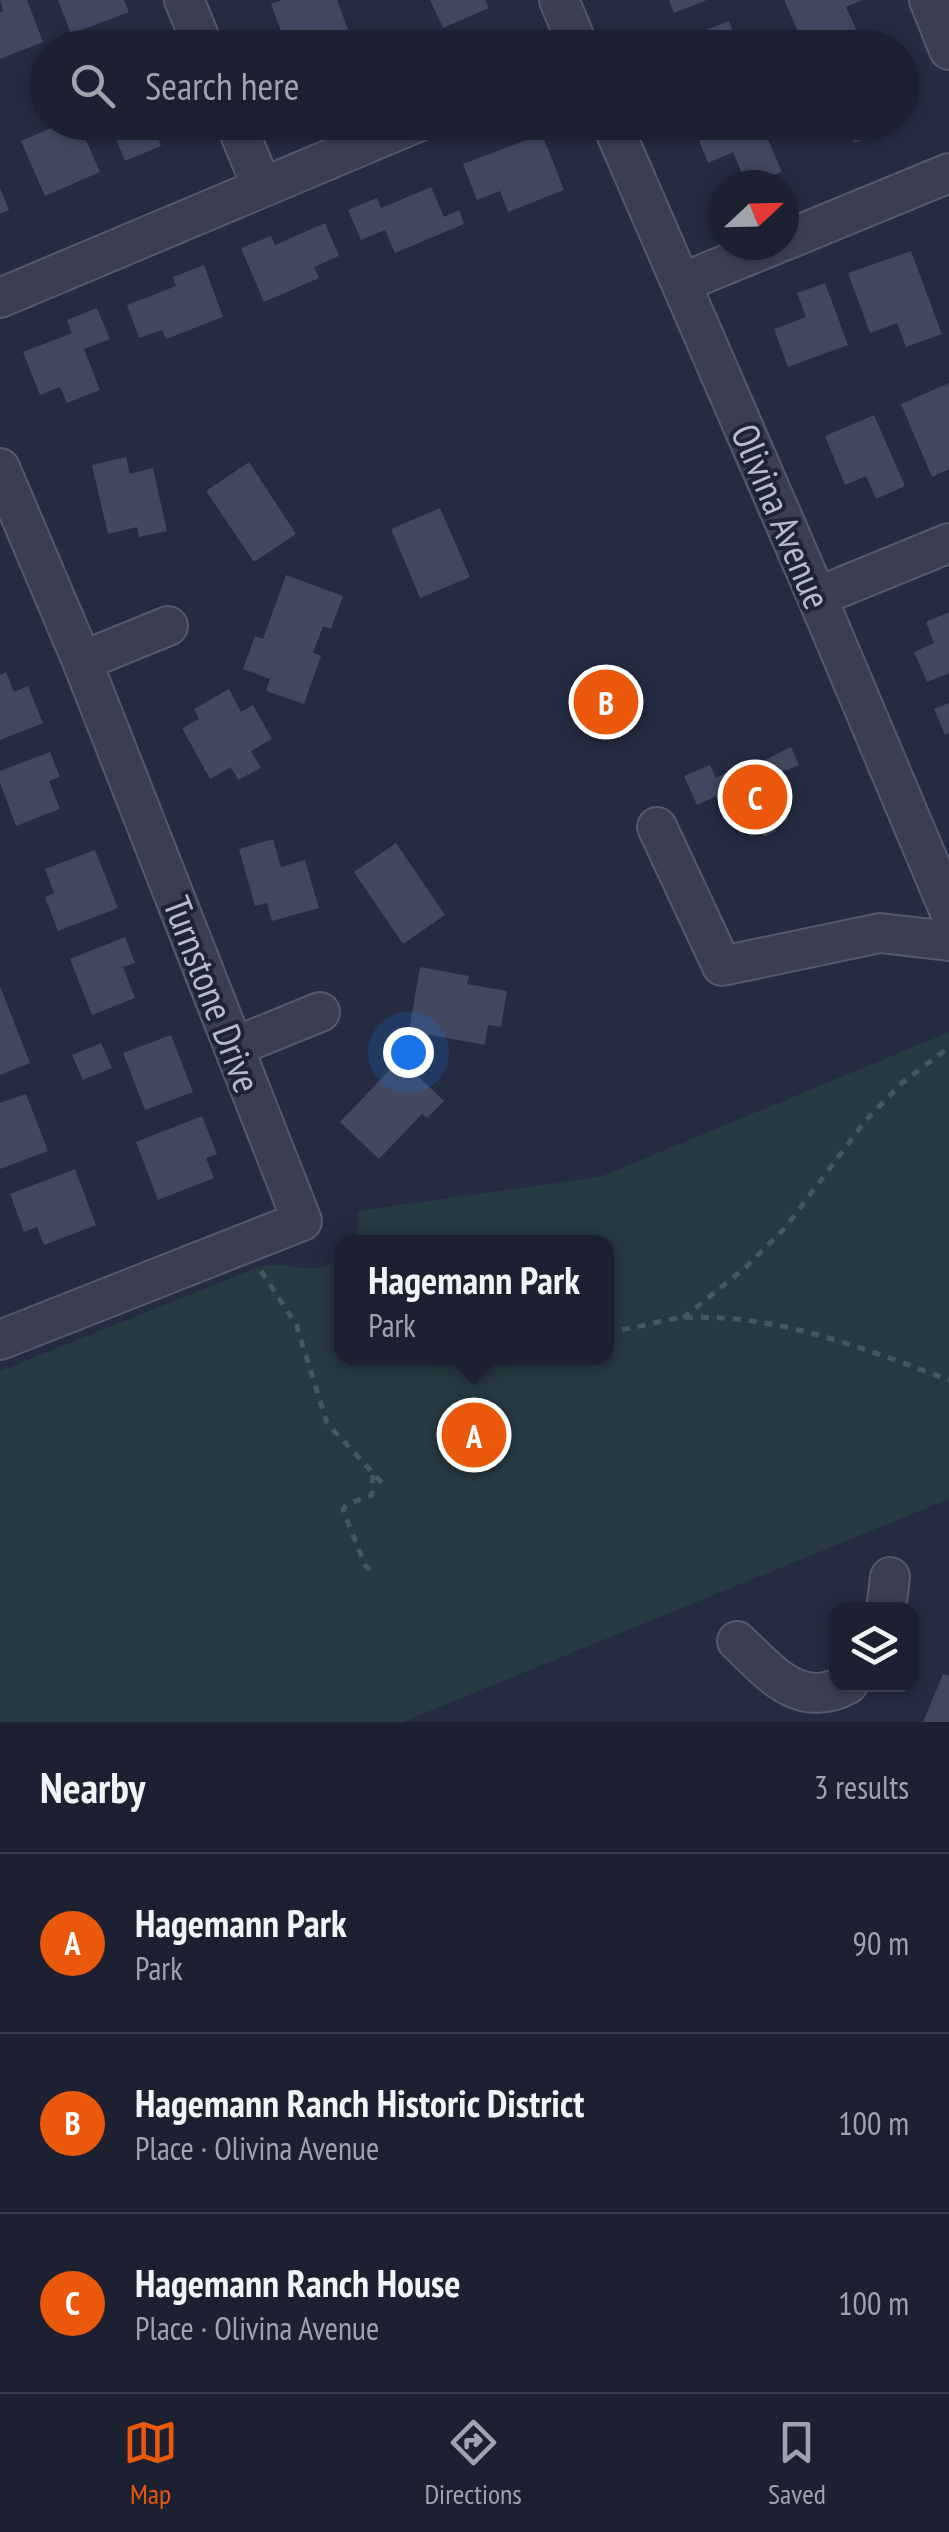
<!DOCTYPE html>
<html lang="en">
<head>
<meta charset="utf-8">
<style>
  body { margin:0; font-family:"PT Sans Narrow",sans-serif; background:#292d3d; color:#f1f3f6 }
  .controls { position:absolute; right:30px; bottom:30px; display:grid; overflow:hidden; border-radius:20px; box-shadow:0 2px 8px #0004 }
  .controls button { width:90px; height:90px; display:grid; place-items:center; padding:0; border:0; border-bottom:2px solid #3a3e4d; background:#1c2031; color:#f1f3f6; font:50px sans-serif }
  .compass { position:absolute; left:709px; top:170px; width:90px; height:90px; border-radius:50%; background:#1c2031; box-shadow:0 2px 8px #0004; rotate:68deg }
  .you { position:absolute; left:408px; top:1052px; width:35px; height:35px; margin:-25px; border:8px solid #fff; border-radius:50%; background:#1a73e8; box-shadow:0 0 0 15px #1a73e833 }
  .badge { display:grid; place-items:center; width:65px; height:65px; border-radius:50%; background:#ea580c; color:#fff; font-size:32px; font-weight:700 }
  .pin { position:absolute; translate:-50% -50%; border:5px solid #fff; box-shadow:0 2px 10px #0006 }
  .popup { position:absolute; left:334px; top:1235px; width:280px; height:130px; box-sizing:border-box; display:grid; place-content:center; border-radius:20px; background:#1c2031; filter:drop-shadow(0 2px 8px #0005); font-size:32px; white-space:nowrap; color:#a0a3ab }
  .popup b { font-size:38px; color:#f1f3f6 }
  .popup::after { content:''; position:absolute; left:50%; top:100%; margin-left:-20px; border:20px solid transparent; border-top-color:#1c2031 }
  .list { margin:0; padding:0; list-style:none }
  h2 { display:flex; justify-content:space-between; align-items:center; height:130px; margin:0; padding:0 40px; font-size:42px }
  h2 small { font-size:32px; font-weight:400; color:#a0a3ab }
  .list li { display:grid; grid-template-columns:65px 1fr auto; gap:30px; align-items:center; box-sizing:border-box; height:180px; padding:0 40px; border-top:2px solid #3a3e4d }
  .list b { display:block; font-size:38px; white-space:nowrap }
  .list p { margin:0; font-size:32px; white-space:nowrap; color:#a0a3ab }
  .list em { font-size:32px; font-style:normal; color:#a0a3ab }
  .icon { flex:none; width:55px; height:55px; fill:none; stroke:currentColor; stroke-width:2; stroke-linecap:round; stroke-linejoin:round }
  .map { position:relative; flex:none; width:949px; height:1722px; overflow:hidden }
  .search { position:absolute; background:#1c2031; box-shadow:0 2px 8px #0004; left:30px; right:30px; top:30px; height:110px; display:flex; align-items:center; gap:25px; box-sizing:border-box; padding:0 35px; border-radius:55px; color:#a0a3ab; font-size:38px }
  .sheet { height:670px; background:#1c2031 }
  nav { display:flex; justify-content:space-around; align-items:center; box-sizing:border-box; height:140px; border-top:2px solid #3a3e4d; background:#1c2031; font-size:28px; color:#a0a3ab }
  nav a { display:grid; justify-items:center; gap:5px }
  nav .on { color:#ea580c }
  .map>svg:first-child { display:block }
</style>
</head>
<body>
<div class="map">
<svg width="949" height="1722" viewBox="0 0 949 1722">
  <rect width="100%" height="100%" fill="#252b41"/>
  <path fill="#273941" d="M 949,1032 L 949,1499 L 403,1722 L 0,1722 L 0,1371 L 256,1268 C 289,1257 307,1281 341,1258 L 342,1358 L 606,1358 L 606,1242 L 353,1242 L 358,1227 L 357,1211 L 600,1177 Z"/>
  <path fill="#414860" d="M 0,0 L 27,0 L 43,42 L 0,59 L 0,12 L 3,11 Z
    M 58,0 L 124,0 L 129,12 L 71,34 Z
    M 282,0 L 337,0 L 355,48 L 287,48 L 271,4 Z
    M 430,0 L 485,0 L 489,8 L 443,28 Z
    M 669,0 L 707,0 L 674,13 Z
    M 784,0 L 862,0 L 846,7 L 860,38 L 837,48 L 805,48 Z
    M 729,21 L 739,48 L 680,48 L 677,41 Z
    M 65,122 L 78,122 L 100,172 L 45,196 L 21,141 Z
    M 109,122 L 175,122 L 177,128 L 157,136 L 161,146 L 125,161 Z
    M 845,122 L 889,122 L 891,127 L 854,143 Z
    M 726,123 L 731,136 L 761,123 L 782,172 L 747,185 L 733,152 L 708,163 L 697,135 Z
    M 542,134 L 564,190 L 508,212 L 500,191 L 477,200 L 463,164 Z
    M 431,187 L 444,217 L 459,210 L 464,224 L 395,253 L 385,230 L 361,240 L 348,210 L 377,198 L 381,208 Z
    M 0,188 L 9,210 L 0,214 Z
    M 325,223 L 339,256 L 314,267 L 319,278 L 264,302 L 241,248 L 271,236 L 275,245 Z
    M 911,251 L 942,334 L 906,347 L 897,323 L 870,333 L 848,273 Z
    M 204,265 L 223,317 L 166,339 L 162,330 L 139,338 L 127,305 L 176,286 L 173,277 Z
    M 825,283 L 848,345 L 788,367 L 774,329 L 806,317 L 797,293 Z
    M 97,308 L 110,339 L 84,349 L 100,390 L 67,403 L 60,387 L 40,395 L 23,352 L 72,333 L 67,320 Z
    M 949,383 L 949,469 L 932,477 L 901,404 Z
    M 874,415 L 905,486 L 876,499 L 866,476 L 845,485 L 825,436 Z
    M 126,457 L 130,474 L 153,468 L 167,531 L 139,537 L 137,527 L 108,534 L 92,465 Z
    M 249,462 L 296,534 L 254,562 L 206,491 Z
    M 440,508 L 470,577 L 420,598 L 391,529 Z
    M 286,575 L 343,596 L 331,629 L 323,626 L 313,653 L 321,656 L 304,704 L 266,691 L 270,679 L 243,669 L 255,636 L 263,639 Z
    M 949,612 L 949,673 L 927,682 L 914,652 L 934,643 L 926,622 Z
    M 6,672 L 14,692 L 28,686 L 43,723 L 0,740 L 0,675 Z
    M 229,689 L 241,712 L 253,705 L 272,739 L 251,751 L 261,768 L 238,780 L 231,767 L 210,779 L 182,728 L 199,719 L 194,709 Z
    M 949,703 L 949,733 L 945,735 L 934,709 Z
    M 791,747 L 799,765 L 762,780 L 766,789 L 769,788 L 784,820 L 773,825 L 776,831 L 764,837 L 761,831 L 750,837 L 732,789 L 697,805 L 684,776 L 710,765 L 716,778 L 752,760 L 757,764 Z
    M 50,752 L 60,777 L 49,781 L 60,809 L 16,826 L 0,783 L 0,771 Z
    M 273,839 L 281,867 L 305,860 L 319,908 L 272,921 L 267,903 L 255,906 L 239,849 Z
    M 396,843 L 445,915 L 403,944 L 354,872 Z
    M 95,850 L 118,908 L 58,931 L 45,897 L 54,893 L 45,869 Z
    M 125,937 L 135,963 L 123,967 L 135,998 L 92,1015 L 70,959 Z
    M 420,967 L 469,976 L 467,984 L 507,991 L 501,1027 L 488,1025 L 485,1045 L 409,1031 Z
    M 0,986 L 30,1063 L 0,1075 Z
    M 171,1035 L 193,1092 L 145,1110 L 123,1053 Z
    M 101,1043 L 112,1068 L 83,1080 L 72,1055 Z
    M 400,1059 L 444,1101 L 427,1118 L 422,1114 L 379,1159 L 340,1122 Z
    M 26,1094 L 48,1151 L 0,1169 L 0,1103 Z
    M 202,1116 L 217,1154 L 206,1158 L 214,1178 L 158,1200 L 136,1142 Z
    M 75,1169 L 96,1225 L 44,1245 L 37,1227 L 24,1232 L 10,1194 Z
    M 943,1674 L 949,1676 L 949,1722 L 923,1722 Z"/>
  <g fill="none" stroke-linecap="round" stroke-linejoin="round">
    <defs>
      <path id="minor" d="M 184,0 L 204,48
        M 559,0 L 579,48
        M 929,0 L 949,50
        M 235,122 L 262,187
        M 611,122 L 817,597 L 949,910
        M 784,241 L 949,173
        M 681,283 L 774,245
        M 0,298 L 418,122
        M 0,468 L 82,661 L 302,1221 L 0,1340
        M 817,597 L 949,543
        M 82,661 L 168,626
        M 657,827 L 722,966 L 880,933 L 949,941
        M 234,1047 L 320,1012
        M 886,1610 L 890,1577
        M 737,1641 C 769,1671 799,1711 848,1684"/>
    </defs>
    <use href="#minor" stroke="#54596b" stroke-width="42"/>
    <path stroke="#46565e" stroke-width="5" stroke-dasharray="8 8" stroke-linecap="butt" d="M 261,1271 L 296,1324 L 327,1423 L 384,1485
      M 683,1318 L 746,1267 L 785,1228 L 866,1120 L 902,1083 L 949,1047
      M 606,1330 C 632,1331 657,1320 682,1318 C 774,1312 865,1349 949,1380
      M 370,1570 L 365,1565 L 343,1510 L 346,1505 L 372,1495 L 373,1472"/>
    <use href="#minor" stroke="#3a3e50" stroke-width="38"/>
  </g>
  <g text-anchor="middle" dominant-baseline="central" stroke-width="8" stroke-linejoin="round" paint-order="stroke">
    <g font-size="38" fill="#b6bacb" stroke="#1e2336">
      <text transform="translate(782 516) rotate(67)">Olivina Avenue</text>
      <text transform="translate(213 994) rotate(69)">Turnstone Drive</text>
    </g>
  </g>
</svg>
<div class="controls">
<button><svg class="icon" aria-label="layers" viewBox="0 0 24 24"><path d="M12 4l9 5-9 5-9-5zM3 14l9 5 9-5"/></svg></button>
</div>
<svg class="compass" viewBox="-18 -18 36 36"><path d="M0-13l5 13h-10z" fill="#e53935"/><path d="M0 13l5-13h-10z" fill="#a0a3ab"/></svg>
<div class="you"></div>
<div class="pin badge" style="left:474px;top:1435px">A</div>
<div class="popup"><b>Hagemann Park</b>Park</div>
<div class="pin badge" style="left:606px;top:702px">B</div>
<div class="pin badge" style="left:755px;top:797px">C</div>
<div class="search"><svg class="icon" aria-label="search" viewBox="0 0 24 24"><circle cx="10" cy="10" r="6"/><path d="M15 15l6 6"/></svg>Search here</div>
</div>
<section class="sheet">
<h2>Nearby<small>3 results</small></h2>
<ul class="list">
<li><span class="badge">A</span><div><b>Hagemann Park</b><p>Park</p></div><em>90 m</em></li>
<li><span class="badge">B</span><div><b>Hagemann Ranch Historic District</b><p>Place · Olivina Avenue</p></div><em>100 m</em></li>
<li><span class="badge">C</span><div><b>Hagemann Ranch House</b><p>Place · Olivina Avenue</p></div><em>100 m</em></li>
</ul>
</section>
<nav>
<a class="on"><svg class="icon" aria-label="map" viewBox="0 0 24 24"><path d="M3 6l6-2 6 2 6-2v14l-6 2-6-2-6 2zM9 4v14M15 6v14"/></svg>Map</a>
<a><svg class="icon" aria-label="directions" viewBox="0 0 24 24"><path d="M12 3l9 9-9 9-9-9zM9 14v-3h6M13 9l2 2-2 2"/></svg>Directions</a>
<a><svg class="icon" aria-label="saved" viewBox="0 0 24 24"><path d="M7 4h10v16l-5-4-5 4z"/></svg>Saved</a>
</nav>
</body>
</html>
